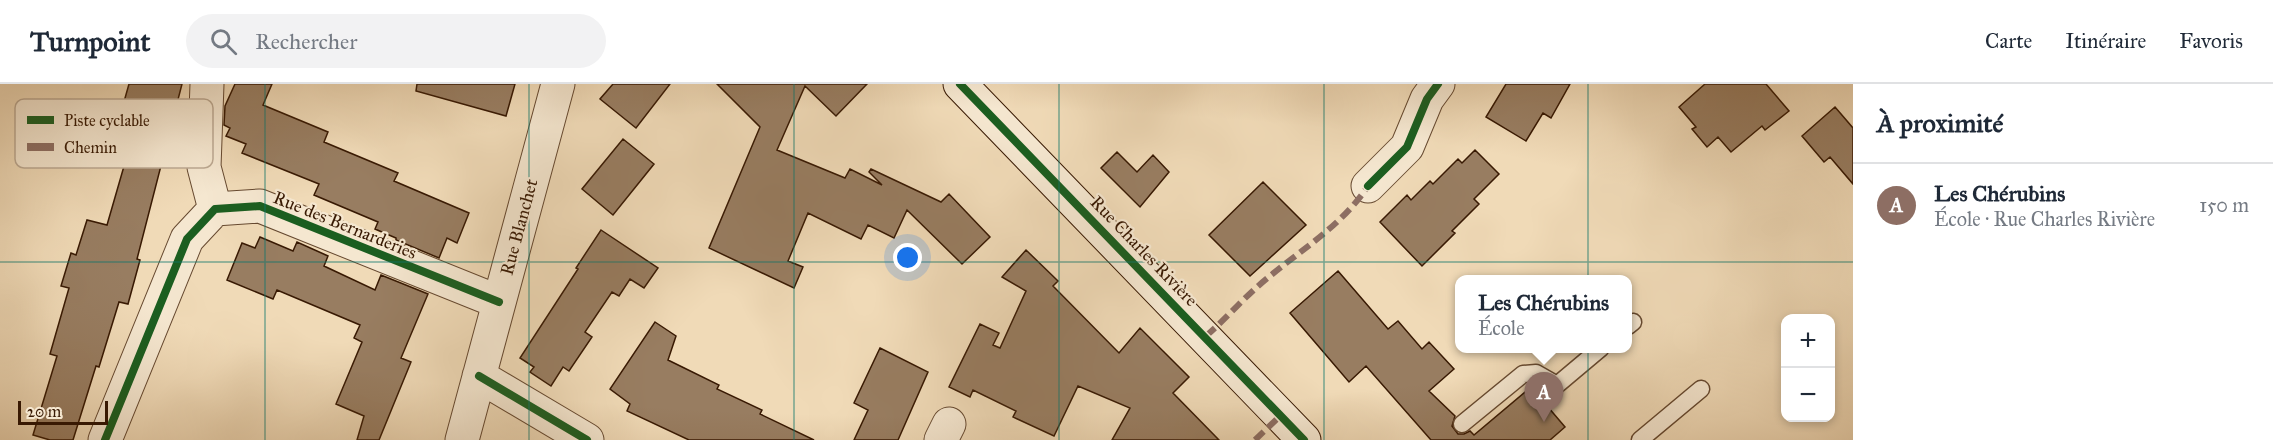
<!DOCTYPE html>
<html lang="fr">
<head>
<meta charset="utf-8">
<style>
  body { margin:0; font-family:"IM FELL Great Primer",serif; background:#f2f2f3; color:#1f2937 }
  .controls { position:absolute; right:18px; bottom:18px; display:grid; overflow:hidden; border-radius:12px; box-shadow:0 3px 9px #0003 }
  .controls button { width:54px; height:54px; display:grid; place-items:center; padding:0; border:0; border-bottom:2px solid #e0e1e3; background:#fff; color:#1f2937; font:30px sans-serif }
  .scale { position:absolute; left:18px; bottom:15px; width:90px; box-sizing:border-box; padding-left:6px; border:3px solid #381903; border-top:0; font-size:16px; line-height:21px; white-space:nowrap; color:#381903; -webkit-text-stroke:4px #f5e7d0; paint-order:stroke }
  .you { position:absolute; left:908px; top:174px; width:21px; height:21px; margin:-15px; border:4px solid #fff; border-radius:50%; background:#1a73e8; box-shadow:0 0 0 9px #1a73e833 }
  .badge { display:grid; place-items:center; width:39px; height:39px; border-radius:50%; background:#7c3aed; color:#fff; font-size:20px; font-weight:700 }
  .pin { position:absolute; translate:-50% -50px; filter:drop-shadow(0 2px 3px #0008) }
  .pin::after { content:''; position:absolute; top:32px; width:21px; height:18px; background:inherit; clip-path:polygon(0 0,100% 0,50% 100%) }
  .popup { position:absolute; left:1455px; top:191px; width:177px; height:78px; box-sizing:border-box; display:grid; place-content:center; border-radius:12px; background:#fff; filter:drop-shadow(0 2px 4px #0005); font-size:20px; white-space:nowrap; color:#747a83 }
  .popup b { font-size:22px; color:#1f2937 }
  .popup::after { content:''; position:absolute; left:50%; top:100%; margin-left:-12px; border:12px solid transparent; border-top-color:#fff }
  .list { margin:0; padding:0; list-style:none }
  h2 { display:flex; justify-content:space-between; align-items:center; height:78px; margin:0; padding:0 24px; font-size:26px }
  h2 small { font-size:20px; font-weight:400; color:#747a83 }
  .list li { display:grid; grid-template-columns:39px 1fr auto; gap:18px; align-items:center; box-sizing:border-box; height:84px; padding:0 24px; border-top:2px solid #e0e1e3 }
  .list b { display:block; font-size:22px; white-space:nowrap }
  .list p { margin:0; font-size:20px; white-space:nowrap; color:#747a83 }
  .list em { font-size:20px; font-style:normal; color:#747a83 }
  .icon { flex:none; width:33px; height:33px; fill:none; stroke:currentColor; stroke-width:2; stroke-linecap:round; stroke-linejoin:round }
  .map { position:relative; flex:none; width:1853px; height:356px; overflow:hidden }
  header { display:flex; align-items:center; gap:36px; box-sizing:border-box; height:84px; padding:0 30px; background:#fff; border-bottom:2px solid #e0e1e3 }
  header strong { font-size:28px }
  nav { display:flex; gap:33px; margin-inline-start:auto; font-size:21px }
  .search { width:420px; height:54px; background:#f2f2f3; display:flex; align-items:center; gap:15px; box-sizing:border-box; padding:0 21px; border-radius:33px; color:#747a83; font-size:22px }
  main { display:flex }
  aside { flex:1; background:#fff }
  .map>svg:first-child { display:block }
</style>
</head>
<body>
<header>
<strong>Turnpoint</strong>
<div class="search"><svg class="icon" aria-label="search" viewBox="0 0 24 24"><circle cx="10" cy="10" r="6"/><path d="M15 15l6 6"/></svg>Rechercher</div>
<nav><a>Carte</a><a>Itinéraire</a><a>Favoris</a></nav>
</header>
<main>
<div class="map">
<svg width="1853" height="356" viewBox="0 0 1853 356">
  <rect width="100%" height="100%" fill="#f0dab7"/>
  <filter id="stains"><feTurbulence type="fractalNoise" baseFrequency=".00333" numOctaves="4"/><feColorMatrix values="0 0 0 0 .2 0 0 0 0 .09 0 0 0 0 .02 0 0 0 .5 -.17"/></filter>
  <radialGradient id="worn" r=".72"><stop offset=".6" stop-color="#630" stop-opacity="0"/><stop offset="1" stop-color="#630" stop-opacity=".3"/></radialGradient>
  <path fill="#987d61" stroke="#381903" stroke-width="1.5" d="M 129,0 L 182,0 L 137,175 L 140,176 L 128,220 L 119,218 L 99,283 L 96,282 L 73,356 L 50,356 L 33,351 L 57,272 L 50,270 L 69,204 L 61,202 L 71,169 L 76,171 L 87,136 L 107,141 L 133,51 L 116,46 Z
    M 235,0 L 272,0 L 263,21 L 328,48 L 324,58 L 398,89 L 394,97 L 469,129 L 457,159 L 447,154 L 439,174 L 396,156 L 396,154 L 375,145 L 378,138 L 314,111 L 319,100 L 242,69 L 246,60 L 226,52 L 230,44 L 224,41 L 225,22 Z
    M 417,0 L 515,0 L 506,32 L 416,7 Z
    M 613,0 L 670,0 L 636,44 L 600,15 Z
    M 717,0 L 867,0 L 836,32 L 805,2 L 777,66 L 845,94 L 850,85 L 882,101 L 869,88 L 871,85 L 941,118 L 949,110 L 990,153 L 962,180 L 907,126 L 894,154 L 868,141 L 861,155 L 808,129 L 788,177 L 803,183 L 794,204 L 709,164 L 760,43 Z
    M 1506,0 L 1570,0 L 1551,34 L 1543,29 L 1526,57 L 1486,33 Z
    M 1705,0 L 1766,0 L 1789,27 L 1765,46 L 1762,42 L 1731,68 L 1718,53 L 1707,63 L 1692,45 L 1696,43 L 1679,23 Z
    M 1835,23 L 1853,44 L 1853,100 L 1830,73 L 1824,78 L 1802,52 Z
    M 623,55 L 654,80 L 613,131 L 582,105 Z
    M 1475,66 L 1499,90 L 1474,115 L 1479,120 L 1452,147 L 1455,149 L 1422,182 L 1380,138 L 1407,111 L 1411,116 L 1430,97 L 1433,100 L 1458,75 L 1462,79 Z
    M 1117,68 L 1137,88 L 1153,71 L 1169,88 L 1140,123 L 1101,84 Z
    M 1263,98 L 1306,141 L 1250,192 L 1209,151 Z
    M 601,146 L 658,184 L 644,204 L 630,195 L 619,212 L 612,208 L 585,248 L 592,253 L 569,287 L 563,283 L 551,302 L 530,288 L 534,283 L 520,274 L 578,185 L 576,184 Z
    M 260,153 L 293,167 L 297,158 L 328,172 L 324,182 L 375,206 L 381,191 L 428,210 L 401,274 L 411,278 L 379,356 L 357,356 L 364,332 L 336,320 L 362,258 L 354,254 L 360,241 L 277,206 L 273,215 L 227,196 L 242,159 L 255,164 Z
    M 1026,166 L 1058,197 L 1053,202 L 1119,269 L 1140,244 L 1189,293 L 1173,309 L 1219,356 L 1112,356 L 1130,324 L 1078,302 L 1054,352 L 1013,333 L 1016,327 L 973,306 L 970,313 L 949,303 L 980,240 L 999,249 L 993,261 L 1000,264 L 1026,207 L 1002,193 Z
    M 1338,187 L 1388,245 L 1398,237 L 1422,265 L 1429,258 L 1454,285 L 1429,307 L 1455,332 L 1452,342 L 1458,350 L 1464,350 L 1470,347 L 1474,351 L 1531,303 L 1565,343 L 1550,356 L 1431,356 L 1366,282 L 1349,298 L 1290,229 Z
    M 655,238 L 676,252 L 668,276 L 719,301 L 717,305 L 762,326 L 760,330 L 814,356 L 689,356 L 627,327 L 630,320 L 610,305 Z
    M 880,264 L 928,288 L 898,356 L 854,356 L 868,326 L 854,319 Z"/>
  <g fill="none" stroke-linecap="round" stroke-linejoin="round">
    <defs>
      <path id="lane" d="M 1628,242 L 1633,238
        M 1462,340 L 1523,290 L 1536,289 L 1557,301 L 1601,264
        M 1640,356 L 1701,305"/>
      <path id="street" d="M 207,0 L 204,83 L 215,125
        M 1368,102 L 1407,63 L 1427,15 L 1438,0
        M 479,292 L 587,356
        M 105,356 L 187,155 L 215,125 L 260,122 L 499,218
        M 462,356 L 558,0
        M 941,356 L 949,340"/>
      <path id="secondary" d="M 960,0 L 1304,356"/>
    </defs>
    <use href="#lane" stroke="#664930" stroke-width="19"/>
    <use href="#street" stroke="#664930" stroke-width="35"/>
    <use href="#secondary" stroke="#381903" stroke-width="35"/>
    <use href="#lane" stroke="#f5e7d0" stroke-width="16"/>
    <use href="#street" stroke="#f5e7d0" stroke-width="33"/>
    <use href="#secondary" stroke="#f5e7d0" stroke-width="33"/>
    <path stroke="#8d6e63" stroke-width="6" stroke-dasharray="12 6" stroke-linecap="butt" d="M 1206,252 C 1228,233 1247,210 1270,192 C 1304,164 1343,140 1368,102
      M 1255,356 L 1280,332"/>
    <defs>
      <path id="cycleway" d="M 960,0 L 1304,356
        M 1368,102 L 1407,63 L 1427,15 L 1438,0
        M 479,292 L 587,356
        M 105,356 L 187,155 L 215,125 L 260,122 L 499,218"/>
    </defs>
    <use href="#cycleway" stroke="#f5e7d0" stroke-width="11"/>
    <use href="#cycleway" stroke="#1b5e20" stroke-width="8"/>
  </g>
  <path fill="none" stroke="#0f766e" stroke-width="1.5" stroke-opacity="0.55" d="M 265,0 L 265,356M 529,0 L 529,356M 794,0 L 794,356M 1059,0 L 1059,356M 1324,0 L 1324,356M 1588,0 L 1588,356M 0,178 L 1853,178"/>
  <g text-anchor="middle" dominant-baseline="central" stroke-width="4.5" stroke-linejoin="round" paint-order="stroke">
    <g font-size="18" fill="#381903" stroke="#f5e7d0">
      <text transform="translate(345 141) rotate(22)">Rue des Bernarderies</text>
      <text transform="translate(519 143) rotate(-75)">Rue Blanchet</text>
      <text transform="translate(1144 167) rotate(46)">Rue Charles Rivière</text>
    </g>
  </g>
  <rect x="15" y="15" width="198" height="69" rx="9" fill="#f5e7d0" stroke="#bca992" stroke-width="1.5"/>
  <rect x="27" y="32" width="27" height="8" fill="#1b5e20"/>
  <rect x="27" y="59" width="27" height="8" fill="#8d6e63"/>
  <g font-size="16" fill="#381903">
    <text x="64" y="42">Piste cyclable</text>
    <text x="64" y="69">Chemin</text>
  </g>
  <rect width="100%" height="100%" filter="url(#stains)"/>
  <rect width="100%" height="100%" fill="url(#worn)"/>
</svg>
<div class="controls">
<button>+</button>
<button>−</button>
</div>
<div class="scale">20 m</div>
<div class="you"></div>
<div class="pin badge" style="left:1544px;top:338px;background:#8d6e63">A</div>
<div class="popup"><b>Les Chérubins</b>École</div>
</div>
<aside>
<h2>À proximité<small></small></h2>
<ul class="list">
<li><span class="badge" style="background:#8d6e63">A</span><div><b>Les Chérubins</b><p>École · Rue Charles Rivière</p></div><em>150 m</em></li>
</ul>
</aside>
</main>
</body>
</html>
